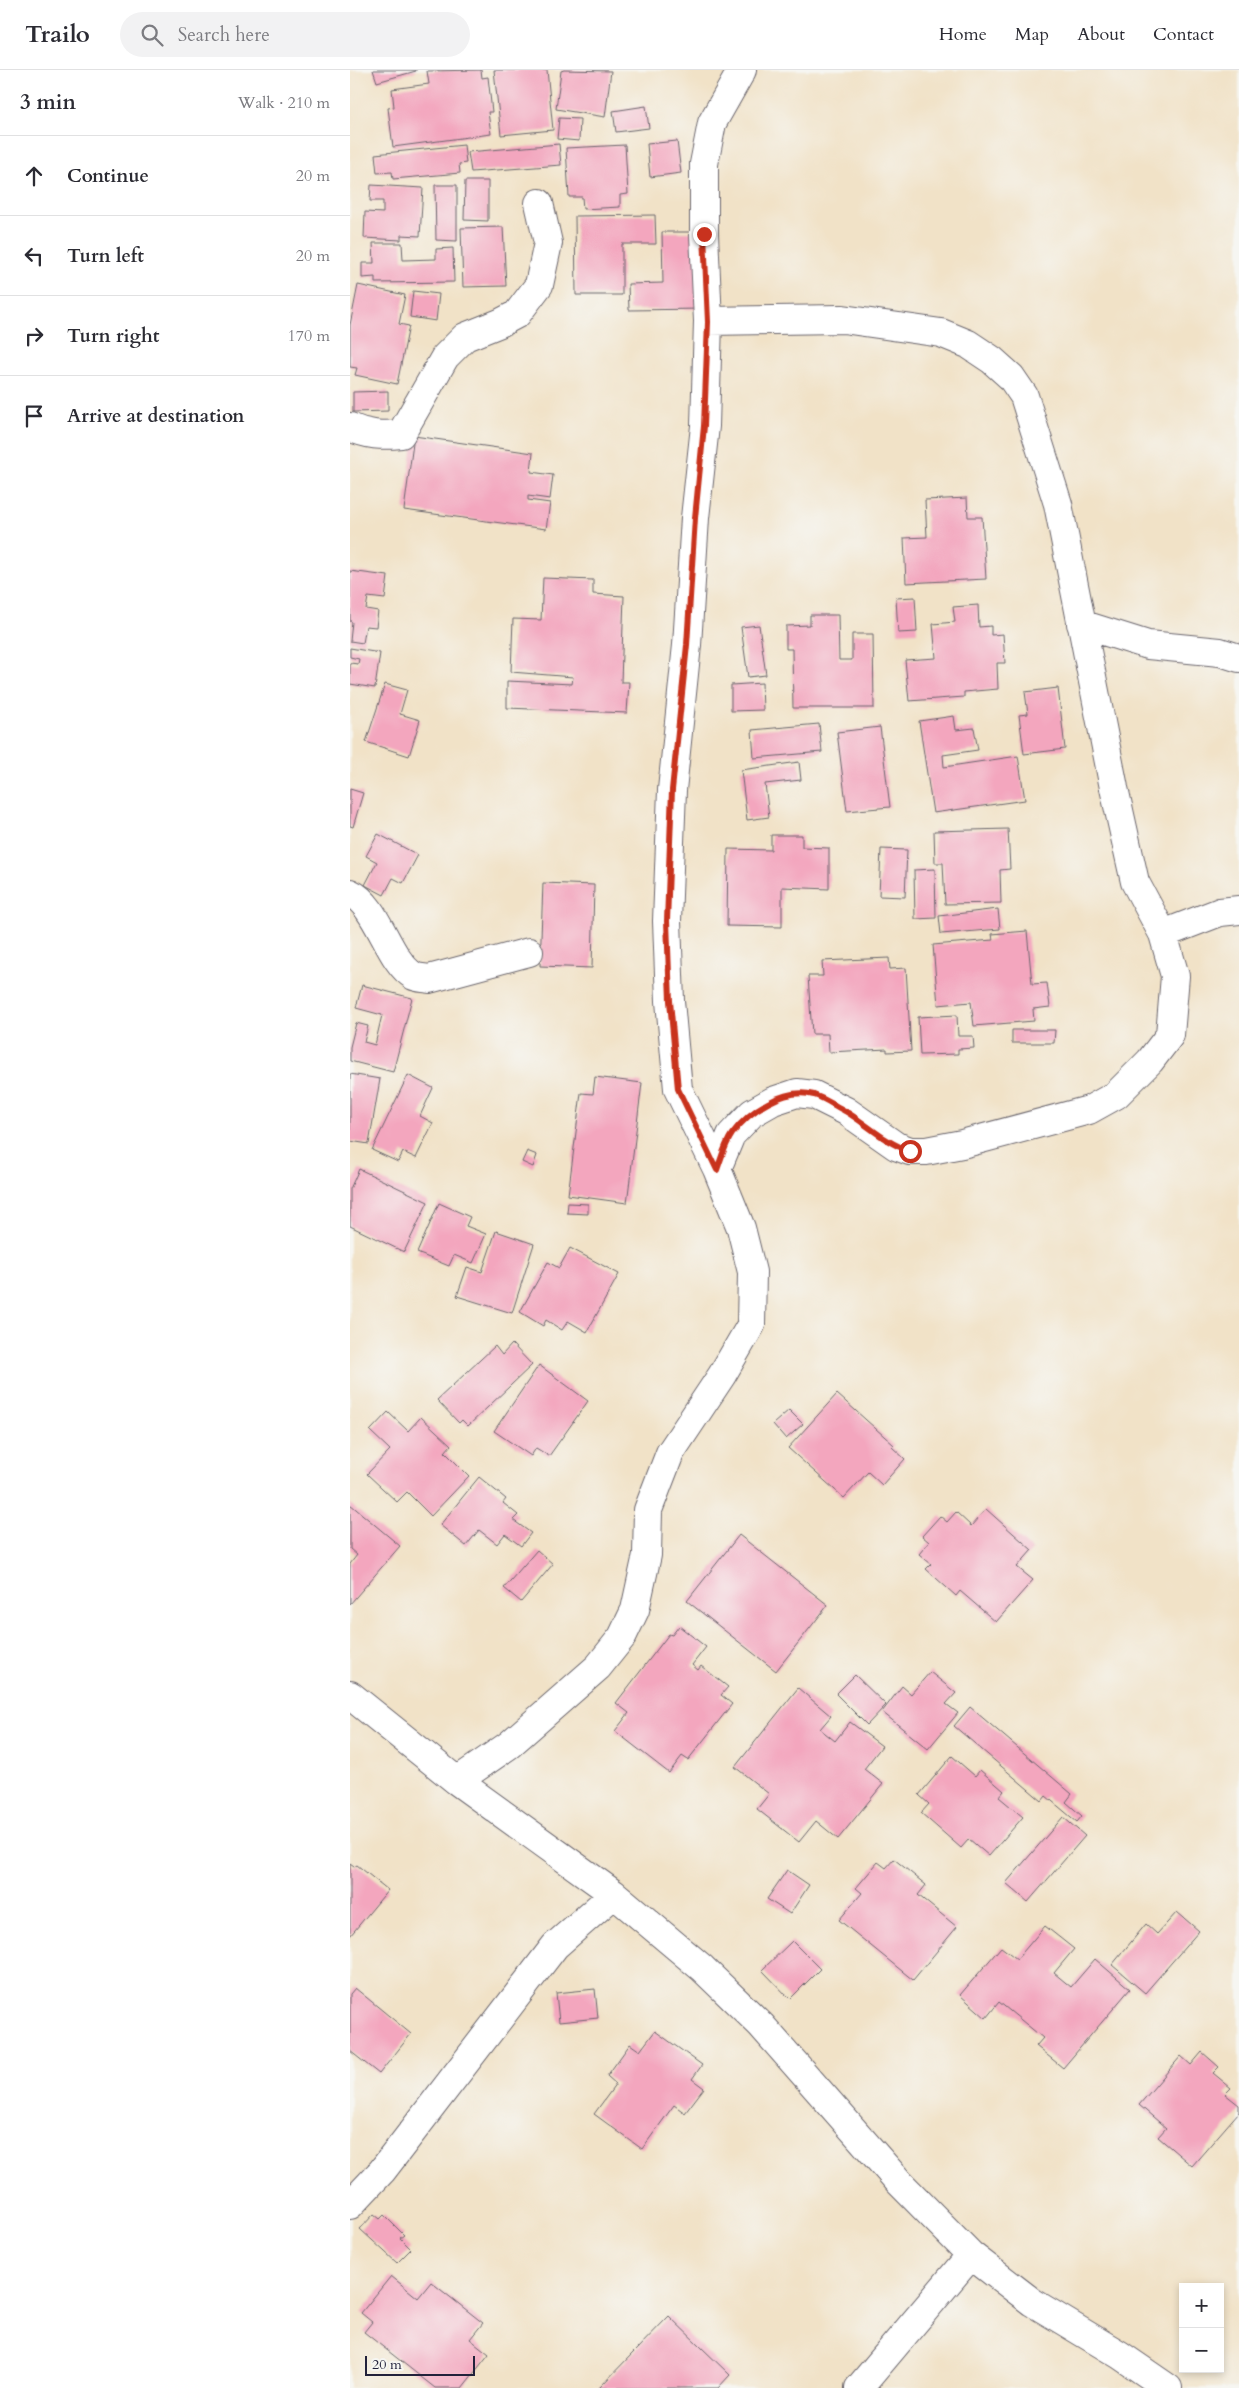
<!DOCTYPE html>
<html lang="en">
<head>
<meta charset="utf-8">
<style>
  body { margin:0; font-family:Cardo,serif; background:#f2f2f3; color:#2b2b33 }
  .controls { position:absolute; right:15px; bottom:15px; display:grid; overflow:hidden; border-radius:0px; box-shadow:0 2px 8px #0003 }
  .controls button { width:45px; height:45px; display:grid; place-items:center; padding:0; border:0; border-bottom:1px solid #e1e1e2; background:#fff; color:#2b2b33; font:25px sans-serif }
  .scale { position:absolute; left:15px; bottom:12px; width:110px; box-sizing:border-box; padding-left:5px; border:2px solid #22223b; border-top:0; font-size:14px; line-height:18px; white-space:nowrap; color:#22223b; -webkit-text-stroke:4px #f6f6f2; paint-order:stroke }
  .stop { position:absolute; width:15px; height:15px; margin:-11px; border:4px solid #c8321e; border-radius:50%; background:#fff }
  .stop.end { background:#c8321e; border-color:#fff; box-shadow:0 1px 5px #0008 }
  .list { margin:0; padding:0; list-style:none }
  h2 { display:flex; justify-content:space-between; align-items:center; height:65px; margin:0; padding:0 20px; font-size:21px }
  h2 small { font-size:16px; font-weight:400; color:#7c7c81 }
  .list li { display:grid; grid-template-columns:32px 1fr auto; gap:15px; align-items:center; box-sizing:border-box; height:80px; padding:0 20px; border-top:1px solid #e1e1e2 }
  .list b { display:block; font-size:19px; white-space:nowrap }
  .list em { font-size:16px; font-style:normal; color:#7c7c81 }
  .icon { flex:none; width:28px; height:28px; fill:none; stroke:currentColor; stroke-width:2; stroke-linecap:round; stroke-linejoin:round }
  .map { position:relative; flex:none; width:889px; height:2318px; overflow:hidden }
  header { display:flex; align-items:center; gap:30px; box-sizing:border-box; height:70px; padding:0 25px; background:#fff; border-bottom:1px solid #e1e1e2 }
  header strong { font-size:24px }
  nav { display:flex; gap:28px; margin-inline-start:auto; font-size:18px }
  .search { width:350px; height:45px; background:#f2f2f3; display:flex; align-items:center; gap:12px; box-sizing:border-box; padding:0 18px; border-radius:28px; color:#7c7c81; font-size:19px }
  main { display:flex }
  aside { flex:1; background:#fff }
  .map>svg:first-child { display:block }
</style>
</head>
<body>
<header>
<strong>Trailo</strong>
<div class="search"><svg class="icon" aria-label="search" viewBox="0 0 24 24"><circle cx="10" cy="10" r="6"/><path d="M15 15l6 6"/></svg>Search here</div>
<nav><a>Home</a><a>Map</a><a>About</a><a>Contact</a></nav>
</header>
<main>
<aside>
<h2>3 min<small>Walk · 210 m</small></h2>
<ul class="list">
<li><svg class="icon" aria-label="ahead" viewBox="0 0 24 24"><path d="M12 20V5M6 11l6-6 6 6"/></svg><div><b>Continue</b></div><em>20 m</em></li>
<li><svg class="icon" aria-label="left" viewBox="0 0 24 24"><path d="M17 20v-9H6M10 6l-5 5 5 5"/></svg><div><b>Turn left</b></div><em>20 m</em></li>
<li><svg class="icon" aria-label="right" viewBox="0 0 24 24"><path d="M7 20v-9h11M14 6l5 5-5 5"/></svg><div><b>Turn right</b></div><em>170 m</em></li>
<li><svg class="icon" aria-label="arrive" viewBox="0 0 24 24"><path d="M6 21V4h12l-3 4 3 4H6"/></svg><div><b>Arrive at destination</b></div></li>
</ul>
</aside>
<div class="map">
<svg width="889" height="2318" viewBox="0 0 889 2318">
  <rect width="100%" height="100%" fill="#f6f6f2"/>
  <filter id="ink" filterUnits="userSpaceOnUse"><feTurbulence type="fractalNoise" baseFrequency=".02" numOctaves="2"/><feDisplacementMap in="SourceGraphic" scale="10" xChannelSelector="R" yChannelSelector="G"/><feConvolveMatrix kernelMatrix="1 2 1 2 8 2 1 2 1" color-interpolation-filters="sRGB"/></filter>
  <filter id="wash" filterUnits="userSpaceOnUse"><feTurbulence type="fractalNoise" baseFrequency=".0096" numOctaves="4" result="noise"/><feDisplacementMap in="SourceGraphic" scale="20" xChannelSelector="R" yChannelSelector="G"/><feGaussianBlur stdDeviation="1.12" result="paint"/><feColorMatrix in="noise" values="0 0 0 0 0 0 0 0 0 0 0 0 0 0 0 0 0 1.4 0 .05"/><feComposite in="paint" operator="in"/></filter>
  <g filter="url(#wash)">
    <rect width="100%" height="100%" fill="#f1e2c7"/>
    <g id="blocks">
      <path fill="#f3a6be" d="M 23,0 L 66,0 L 66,1 L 27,12 Z
        M 131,0 L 132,8 L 138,7 L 142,42 L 138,42 L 141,64 L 43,77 L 38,38 L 44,37 L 42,19 L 79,14 L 77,1 Z
        M 144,0 L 197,0 L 203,60 L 151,65 Z
        M 214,0 L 261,1 L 255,47 L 206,39 L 211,1 Z
        M 296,36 L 299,58 L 266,62 L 263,41 Z
        M 209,48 L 230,49 L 229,71 L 207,69 Z
        M 327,71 L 331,103 L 300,107 L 297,74 Z
        M 209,74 L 211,95 L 121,102 L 118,82 Z
        M 114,75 L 116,93 L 109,94 L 110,103 L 43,109 L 42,102 L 27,103 L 25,84 Z
        M 275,75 L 278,124 L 270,125 L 270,137 L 233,139 L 232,127 L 219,127 L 216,78 Z
        M 115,111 L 138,111 L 138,151 L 114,150 Z
        M 21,115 L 73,118 L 70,166 L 51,165 L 51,170 L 14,168 L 15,142 L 33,143 L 33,131 L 20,131 Z
        M 85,115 L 107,115 L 107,171 L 86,170 Z
        M 305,145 L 306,174 L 272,174 L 272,225 L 226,225 L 225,146 Z
        M 153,157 L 156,216 L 113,217 L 111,158 Z
        M 312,162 L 350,162 L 352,239 L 279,240 L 278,214 L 313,213 Z
        M 23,173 L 52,173 L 53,190 L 86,189 L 86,179 L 103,178 L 104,212 L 25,213 L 25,207 L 12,208 L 12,193 L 24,193 Z
        M 8,215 L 55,225 L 49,254 L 59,256 L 47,314 L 5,305 L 7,298 L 0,297 L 0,255 Z
        M 63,221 L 89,224 L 86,251 L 60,247 Z
        M 38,321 L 38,341 L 3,342 L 3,322 Z
        M 64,366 L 183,383 L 181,402 L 203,405 L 200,429 L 178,426 L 178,430 L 200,433 L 196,459 L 54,440 Z
        M 617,428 L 618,447 L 632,447 L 636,509 L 556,513 L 554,468 L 577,467 L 575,430 Z
        M 0,501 L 38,506 L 35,529 L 18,527 L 16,539 L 28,541 L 26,557 L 16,556 L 13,573 L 0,571 L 2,552 L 0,551 Z
        M 193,508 L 243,510 L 243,524 L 274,526 L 271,612 L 279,612 L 277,643 L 157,638 L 157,611 L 222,614 L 223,607 L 161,602 L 163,549 L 191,550 Z
        M 565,527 L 567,562 L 548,563 L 546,528 Z
        M 628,535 L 629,557 L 641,556 L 641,565 L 653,564 L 655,593 L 647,593 L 648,619 L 614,622 L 614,627 L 559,631 L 555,590 L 586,588 L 583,554 L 605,552 L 603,537 Z
        M 460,545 L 488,545 L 489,590 L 502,590 L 502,564 L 523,564 L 524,638 L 443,638 L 442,579 L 436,579 L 436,556 L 460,555 Z
        M 409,555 L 416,605 L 398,607 L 391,557 Z
        M 0,578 L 30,583 L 25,618 L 0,614 L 0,593 L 8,594 L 9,589 L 0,587 Z
        M 412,613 L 413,640 L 381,641 L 381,615 Z
        M 35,614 L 57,620 L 50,644 L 70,650 L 59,686 L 16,672 Z
        M 708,618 L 715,679 L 674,684 L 669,645 L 678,644 L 675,622 Z
        M 604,646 L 606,660 L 624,658 L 628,680 L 593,685 L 594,697 L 668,686 L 675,730 L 583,743 L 569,651 Z
        M 469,654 L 472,682 L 404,688 L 402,660 Z
        M 530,657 L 540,737 L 497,741 L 487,662 Z
        M 449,692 L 451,710 L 415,714 L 419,747 L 397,750 L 391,700 Z
        M 0,719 L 13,723 L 3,757 L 0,756 Z
        M 658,759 L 660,799 L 650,800 L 651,833 L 595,834 L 593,793 L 585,793 L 584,761 Z
        M 28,764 L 68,785 L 53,813 L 43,808 L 34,825 L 15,815 L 27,792 L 16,786 Z
        M 421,765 L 452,765 L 452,777 L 479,778 L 479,819 L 432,817 L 432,857 L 377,856 L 378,779 L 421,780 Z
        M 531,779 L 557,780 L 555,827 L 529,826 Z
        M 585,799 L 586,848 L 565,849 L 564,800 Z
        M 193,813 L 244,815 L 242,898 L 190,896 Z
        M 648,839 L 650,859 L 591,864 L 589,846 Z
        M 677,861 L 682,914 L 697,913 L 700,937 L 683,939 L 684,951 L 624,956 L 621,932 L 588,935 L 583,875 L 643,870 L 642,864 Z
        M 539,888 L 540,899 L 556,898 L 561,981 L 537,982 L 537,979 L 479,982 L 478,964 L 462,964 L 458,906 L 473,906 L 472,891 Z
        M 12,915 L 62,928 L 43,1002 L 0,991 L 0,977 L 6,953 L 18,956 L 14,972 L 25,975 L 32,945 L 6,938 Z
        M 607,945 L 608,966 L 623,966 L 624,978 L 608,979 L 608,984 L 570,985 L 568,947 Z
        M 662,960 L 705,960 L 704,973 L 662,973 Z
        M 0,1004 L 30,1009 L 19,1074 L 0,1071 Z
        M 58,1005 L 83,1018 L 70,1046 L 83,1053 L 66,1088 L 53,1082 L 48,1092 L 22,1080 Z
        M 245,1007 L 292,1013 L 277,1133 L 218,1125 L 231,1023 L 243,1024 Z
        M 177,1081 L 187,1085 L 183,1097 L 172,1092 Z
        M 9,1099 L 78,1132 L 54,1182 L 0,1156 L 0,1119 Z
        M 89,1133 L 120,1147 L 116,1156 L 136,1164 L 123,1193 L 104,1185 L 99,1196 L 67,1183 Z
        M 218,1133 L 238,1134 L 238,1144 L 217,1143 Z
        M 146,1161 L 184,1174 L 162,1243 L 107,1226 L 117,1197 L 132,1202 Z
        M 220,1178 L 269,1204 L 237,1262 L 218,1251 L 212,1260 L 196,1250 L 193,1256 L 170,1242 L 198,1192 L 209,1198 Z
        M 162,1274 L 182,1295 L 118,1356 L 112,1350 L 109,1353 L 87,1330 L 145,1276 L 152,1285 Z
        M 189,1295 L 238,1331 L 199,1386 L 186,1378 L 181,1386 L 144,1361 Z
        M 487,1324 L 544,1375 L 542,1377 L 555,1389 L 532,1415 L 518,1402 L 494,1428 L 438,1378 Z
        M 439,1340 L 453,1354 L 436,1369 L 423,1354 Z
        M 38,1342 L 58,1361 L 71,1347 L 101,1375 L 95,1382 L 119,1406 L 81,1446 L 57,1422 L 47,1432 L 17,1404 L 40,1380 L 20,1361 Z
        M 129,1407 L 156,1429 L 153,1433 L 168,1445 L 163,1450 L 181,1463 L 171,1476 L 155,1464 L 147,1474 L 129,1460 L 116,1476 L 90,1455 Z
        M 0,1434 L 50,1476 L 0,1534 L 0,1494 L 7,1485 L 0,1479 Z
        M 636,1439 L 682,1480 L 667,1497 L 683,1510 L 646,1552 L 610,1521 L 606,1526 L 576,1499 L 581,1494 L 569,1484 L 579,1472 L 572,1466 L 590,1446 L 597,1452 L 606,1442 L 621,1456 Z
        M 389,1465 L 478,1535 L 426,1601 L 337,1531 Z
        M 187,1480 L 203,1494 L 171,1532 L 154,1518 Z
        M 329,1556 L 356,1577 L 342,1595 L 348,1600 L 351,1596 L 378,1617 L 371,1625 L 382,1634 L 338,1690 L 332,1686 L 319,1703 L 265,1661 L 279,1643 L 266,1633 L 319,1564 L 322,1565 Z
        M 580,1602 L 606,1623 L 596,1634 L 608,1643 L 578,1679 L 532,1642 L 552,1616 L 561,1624 Z
        M 505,1605 L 536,1635 L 517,1655 L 486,1624 Z
        M 448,1618 L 481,1646 L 470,1659 L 485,1671 L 500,1652 L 532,1676 L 514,1699 L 533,1714 L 488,1769 L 466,1751 L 449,1772 L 407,1739 L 419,1724 L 385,1697 Z
        M 620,1637 L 722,1724 L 716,1732 L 732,1746 L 727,1752 L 696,1726 L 692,1731 L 604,1656 Z
        M 602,1686 L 625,1706 L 630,1700 L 654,1721 L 649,1727 L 673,1747 L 639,1786 L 619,1769 L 611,1778 L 571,1743 L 579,1734 L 569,1725 Z
        M 713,1747 L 735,1766 L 678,1832 L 656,1813 Z
        M 544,1789 L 576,1815 L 568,1825 L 607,1857 L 563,1910 L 489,1850 L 512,1823 L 506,1818 L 528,1792 L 536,1798 Z
        M 0,1794 L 4,1797 L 7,1795 L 38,1820 L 0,1866 Z
        M 437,1800 L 459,1815 L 440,1844 L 417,1829 Z
        M 827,1842 L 849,1861 L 795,1923 L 762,1895 L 796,1854 L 807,1864 Z
        M 695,1856 L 724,1879 L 704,1903 L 721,1917 L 745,1889 L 780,1919 L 713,1998 L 686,1976 L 693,1968 L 649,1932 L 636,1948 L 610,1925 L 651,1877 L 667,1889 Z
        M 442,1871 L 470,1899 L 440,1929 L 412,1900 Z
        M 5,1918 L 61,1964 L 29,2004 L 0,1981 L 0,1924 Z
        M 245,1919 L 248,1948 L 209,1952 L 206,1923 Z
        M 305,1961 L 352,1995 L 342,2009 L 354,2018 L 335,2043 L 324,2035 L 292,2079 L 244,2044 L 266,2014 L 257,2006 L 280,1974 L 290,1981 Z
        M 852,1982 L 869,1997 L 863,2003 L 881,2018 L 875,2024 L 889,2035 L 889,2042 L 842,2096 L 808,2067 L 816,2058 L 789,2035 L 831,1986 L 841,1995 Z
        M 24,2144 L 30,2149 L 34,2145 L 54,2165 L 50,2168 L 61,2179 L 47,2193 L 10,2159 Z
        M 41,2206 L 68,2228 L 81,2212 L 133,2253 L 120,2269 L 139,2284 L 112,2318 L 85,2318 L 14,2262 L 22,2252 L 11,2243 Z
        M 319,2246 L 380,2305 L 368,2318 L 249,2318 Z"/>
    </g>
  </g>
  <g filter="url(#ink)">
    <use href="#blocks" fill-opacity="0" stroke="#6a656c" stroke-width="1"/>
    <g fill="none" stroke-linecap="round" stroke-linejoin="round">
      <defs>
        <path id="minor" d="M 358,251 L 493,249 L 591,263 L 618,274 L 642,290 L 661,307 L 674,326 L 708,434 L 764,718 L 785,812 L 813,864 L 825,906 L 820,965 L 800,991 L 766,1025 L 739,1040 L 612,1074 L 576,1081 L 560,1081 L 546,1076 L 496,1041 L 464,1025 L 447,1023 L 423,1031 L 402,1043 L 381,1065 L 367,1099
          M 0,357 C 17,365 32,366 51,364 L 95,287 L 115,267 L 150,253 L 167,244 L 189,215 L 198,173 L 189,133
          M 731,554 L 798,575 L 870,582 L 889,588
          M 0,823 C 28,835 38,891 64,906 C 68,908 75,908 79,909 L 179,882
          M 813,864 L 870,842 L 889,840
          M 0,1625 L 107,1711 L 264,1824 L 352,1898 L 411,1955 L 549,2112 L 621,2185 L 682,2232 L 770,2285 L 818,2318
          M 107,1711 L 159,1675 L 248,1597 L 272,1567 L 285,1540 L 297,1485 L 298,1440 L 320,1383 L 372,1305 L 401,1255 L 402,1202 L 391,1158 L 367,1099 L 328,1019 L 320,931 L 317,851 L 322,720 L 337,575 L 345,448 L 355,356 L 358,251 L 354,164 L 354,94 L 362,53 L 392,0
          M 0,2135 L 32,2101 L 205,1876 L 264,1824
          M 509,2318 L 621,2185"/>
      </defs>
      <use href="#minor" stroke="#6a656c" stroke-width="30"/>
      <use href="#minor" stroke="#fff" stroke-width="28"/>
    </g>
  </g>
  <g fill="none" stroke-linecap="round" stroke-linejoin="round" filter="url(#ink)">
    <path stroke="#c8321e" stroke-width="6" d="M 354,164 L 358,252 L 354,356 L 345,448 L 337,575 L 322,720 L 317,851 L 320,931 L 328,1019 L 367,1100 C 371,1089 375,1074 382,1064 C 399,1041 434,1017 464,1025 C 474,1028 485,1036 495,1041 C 517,1054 535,1073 560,1081"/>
  </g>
</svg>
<div class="controls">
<button>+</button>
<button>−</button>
</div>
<div class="scale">20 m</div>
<div class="stop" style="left:560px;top:1081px"></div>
<div class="stop end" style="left:354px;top:164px"></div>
</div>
</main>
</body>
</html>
